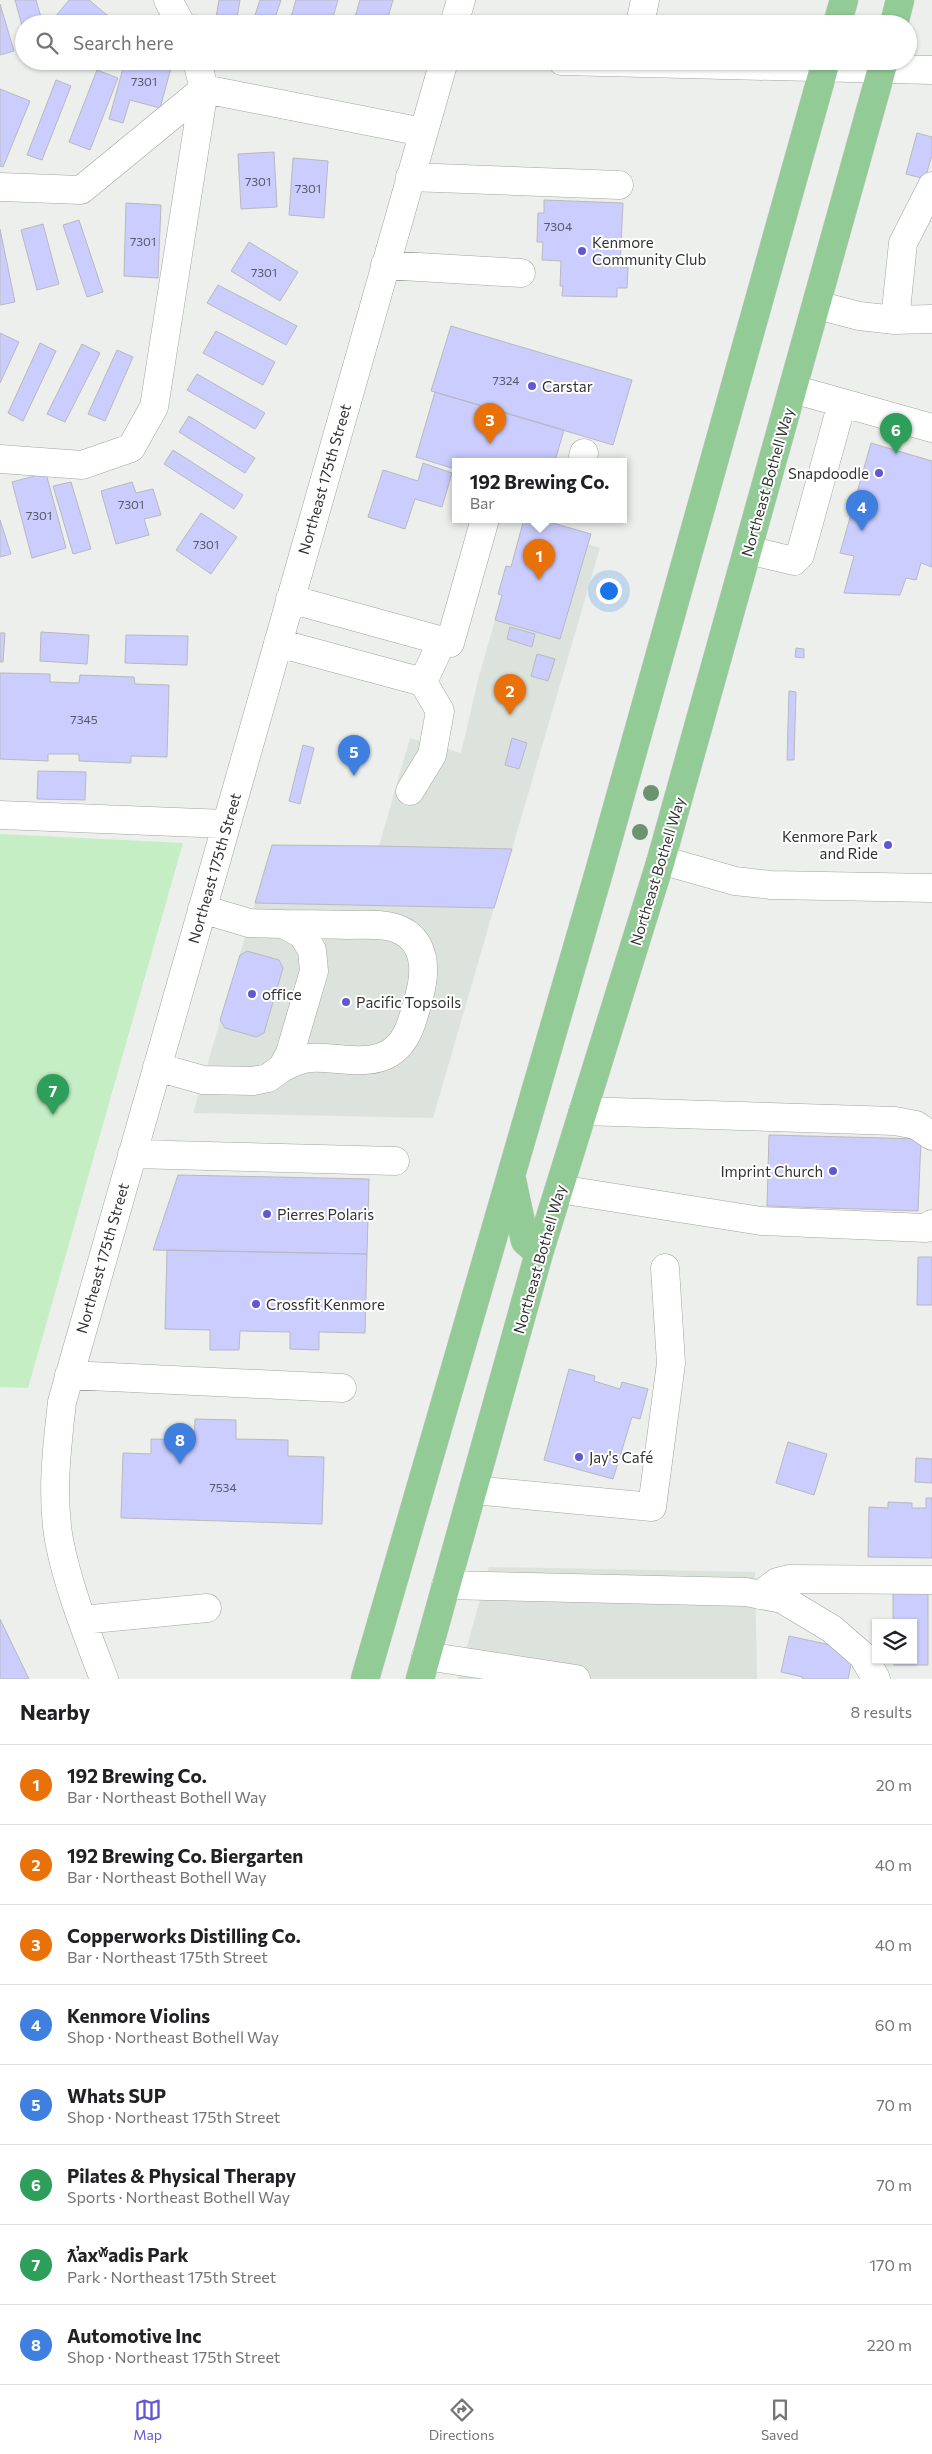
<!DOCTYPE html>
<html lang="en">
<head>
<meta charset="utf-8">
<style>
  body { margin:0; font-family:Commissioner,sans-serif; background:#f6f6f6; color:#202124 }
  .controls { position:absolute; right:15px; bottom:15px; display:grid; overflow:hidden; border-radius:0px; box-shadow:0 1px 4px #0004 }
  .controls button { width:45px; height:45px; display:grid; place-items:center; padding:0; border:0; border-bottom:1px solid #e0e0e0; background:#fff; color:#202124; font:25px sans-serif }
  .you { position:absolute; left:608px; top:590px; width:18px; height:18px; margin:-12px; border:4px solid #fff; border-radius:50%; background:#1a73e8; box-shadow:0 0 0 8px #1a73e833 }
  .badge { display:grid; place-items:center; width:32px; height:32px; border-radius:50%; background:#6158d1; color:#fff; font-size:16px; font-weight:700 }
  .pin { position:absolute; translate:-50% -41px; filter:drop-shadow(0 1px 2px #0008) }
  .pin::after { content:''; position:absolute; top:26px; width:18px; height:15px; background:inherit; clip-path:polygon(0 0,100% 0,50% 100%) }
  .popup { position:absolute; left:452px; top:458px; width:175px; height:65px; box-sizing:border-box; display:grid; place-content:center; border-radius:0px; background:#fff; filter:drop-shadow(0 1px 4px #0005); font-size:16px; white-space:nowrap; color:#757577 }
  .popup b { font-size:19px; color:#202124 }
  .popup::after { content:''; position:absolute; left:50%; top:100%; margin-left:-10px; border:10px solid transparent; border-top-color:#fff }
  .list { margin:0; padding:0; list-style:none }
  h2 { display:flex; justify-content:space-between; align-items:center; height:65px; margin:0; padding:0 20px; font-size:21px }
  h2 small { font-size:16px; font-weight:400; color:#757577 }
  .list li { display:grid; grid-template-columns:32px 1fr auto; gap:15px; align-items:center; box-sizing:border-box; height:80px; padding:0 20px; border-top:1px solid #e0e0e0 }
  .list b { display:block; font-size:19px; white-space:nowrap }
  .list p { margin:0; font-size:16px; white-space:nowrap; color:#757577 }
  .list em { font-size:16px; font-style:normal; color:#757577 }
  .icon { flex:none; width:28px; height:28px; fill:none; stroke:currentColor; stroke-width:2; stroke-linecap:round; stroke-linejoin:round }
  .map { position:relative; flex:none; width:932px; height:1679px; overflow:hidden }
  .search { position:absolute; background:#fff; box-shadow:0 1px 4px #0004; left:15px; right:15px; top:15px; height:55px; display:flex; align-items:center; gap:12px; box-sizing:border-box; padding:0 18px; border-radius:28px; color:#757577; font-size:19px }
  .sheet { height:705px; background:#fff }
  nav { display:flex; justify-content:space-around; align-items:center; box-sizing:border-box; height:70px; border-top:1px solid #e0e0e0; background:#fff; font-size:14px; color:#757577 }
  nav a { display:grid; justify-items:center; gap:2px }
  nav .on { color:#6158d1 }
  .map>svg:first-child { display:block }
</style>
</head>
<body>
<div class="map">
<svg width="932" height="1679" viewBox="0 0 932 1679">
  <rect width="100%" height="100%" fill="#ecefec"/>
  <path fill="#dce3dc" d="M 588,544 L 600,548 L 512,849 L 379,846 L 410,738 L 461,753 L 479,676 L 495,620 L 560,639 Z
    M 255,903 L 494,908 L 433,1118 L 193,1113 Z
    M 489,1567 L 755,1572 L 757,1679 L 458,1679 Z"/>
  <path fill="#c5eec5" d="M 0,834 L 183,843 L 28,1388 L 0,1387 Z"/>
  <path fill="#cacdfd" stroke="#b9b9bd" d="M 15,0 L 36,0 L 43,24 L 24,24 L 24,33 Z
    M 69,0 L 89,0 L 118,24 L 66,24 L 56,16 Z
    M 219,0 L 240,0 L 236,24 L 215,23 Z
    M 260,0 L 281,0 L 273,24 L 252,24 Z
    M 296,0 L 338,0 L 331,24 L 289,24 Z
    M 360,0 L 393,0 L 386,24 L 353,24 Z
    M 0,4 L 14,51 L 0,55 Z
    M 125,61 L 173,61 L 160,108 L 130,100 L 123,123 L 109,119 Z
    M 353,61 L 374,61 L 373,67 Z
    M 97,70 L 118,78 L 90,150 L 69,142 Z
    M 56,80 L 71,86 L 42,160 L 27,155 Z
    M 0,89 L 30,101 L 3,167 L 0,166 Z
    M 917,133 L 932,137 L 932,155 L 925,179 L 906,174 Z
    M 274,152 L 277,207 L 241,209 L 238,154 Z
    M 293,158 L 328,161 L 324,218 L 289,215 Z
    M 544,200 L 623,203 L 620,267 L 628,267 L 627,288 L 617,288 L 617,297 L 562,296 L 563,286 L 560,286 L 561,261 L 542,260 L 543,242 L 537,242 L 538,213 L 544,213 Z
    M 126,203 L 161,205 L 158,278 L 124,276 Z
    M 79,220 L 103,292 L 87,297 L 63,225 Z
    M 43,224 L 59,284 L 37,290 L 21,230 Z
    M 0,229 L 15,302 L 0,305 Z
    M 249,242 L 298,272 L 280,301 L 231,271 Z
    M 218,285 L 297,326 L 286,345 L 207,303 Z
    M 451,326 L 632,380 L 613,445 L 431,391 Z
    M 216,331 L 275,362 L 263,385 L 203,353 Z
    M 0,333 L 19,342 L 0,383 Z
    M 40,343 L 56,351 L 23,421 L 8,413 Z
    M 82,344 L 100,353 L 65,422 L 47,414 Z
    M 117,350 L 133,357 L 105,421 L 88,414 Z
    M 197,374 L 265,413 L 255,429 L 187,390 Z
    M 435,392 L 564,430 L 555,461 L 455,461 L 455,469 L 416,457 Z
    M 189,416 L 255,458 L 245,473 L 179,432 Z
    M 871,443 L 932,461 L 932,567 L 921,563 L 916,580 L 906,578 L 900,595 L 844,593 L 854,556 L 840,553 Z
    M 173,450 L 243,495 L 234,509 L 164,464 Z
    M 423,463 L 452,473 L 442,507 L 415,499 L 405,529 L 368,517 L 383,470 L 418,481 Z
    M 46,473 L 66,548 L 32,558 L 12,482 Z
    M 71,482 L 91,549 L 73,554 L 53,486 Z
    M 132,482 L 136,493 L 153,489 L 161,515 L 144,519 L 149,535 L 116,544 L 101,491 Z
    M 201,513 L 237,537 L 211,574 L 176,550 Z
    M 524,519 L 539,519 L 591,534 L 560,639 L 495,620 L 502,595 L 498,594 L 506,566 L 511,567 Z
    M 0,520 L 11,554 L 0,557 Z
    M 510,627 L 535,634 L 532,647 L 507,639 Z
    M 41,632 L 89,635 L 87,664 L 40,661 Z
    M 0,633 L 5,633 L 3,662 L 0,662 Z
    M 126,635 L 188,636 L 187,665 L 125,663 Z
    M 796,648 L 804,649 L 804,658 L 795,657 Z
    M 537,654 L 555,659 L 548,681 L 531,676 Z
    M 0,673 L 50,674 L 50,682 L 79,683 L 80,675 L 134,677 L 135,684 L 169,685 L 167,757 L 131,756 L 131,763 L 79,761 L 79,754 L 48,754 L 48,761 L 0,759 Z
    M 789,691 L 796,692 L 794,760 L 787,760 Z
    M 512,738 L 527,743 L 519,769 L 505,765 Z
    M 303,745 L 314,748 L 300,804 L 289,801 Z
    M 38,771 L 86,772 L 85,800 L 37,799 Z
    M 272,845 L 379,846 L 512,849 L 494,908 L 255,903 Z
    M 247,951 L 279,960 L 283,968 L 264,1033 L 256,1037 L 225,1028 L 220,1020 L 240,955 Z
    M 769,1135 L 921,1139 L 918,1211 L 767,1206 Z
    M 178,1175 L 369,1179 L 367,1254 L 153,1250 Z
    M 167,1250 L 367,1254 L 365,1333 L 319,1332 L 319,1350 L 290,1349 L 290,1332 L 240,1331 L 239,1350 L 210,1350 L 210,1330 L 165,1329 Z
    M 918,1257 L 932,1257 L 932,1305 L 917,1305 Z
    M 569,1369 L 595,1376 L 594,1381 L 620,1389 L 622,1382 L 648,1389 L 640,1419 L 632,1417 L 613,1479 L 544,1460 Z
    M 195,1419 L 236,1420 L 236,1439 L 288,1440 L 288,1456 L 324,1457 L 322,1524 L 121,1518 L 123,1453 L 151,1454 L 151,1439 L 194,1440 Z
    M 788,1442 L 827,1454 L 814,1495 L 776,1483 Z
    M 916,1458 L 932,1459 L 932,1483 L 915,1482 Z
    M 926,1498 L 932,1498 L 932,1558 L 868,1557 L 869,1507 L 888,1508 L 888,1502 L 912,1503 L 912,1508 L 926,1508 Z
    M 893,1589 L 928,1589 L 928,1665 L 894,1665 L 894,1660 L 913,1660 L 913,1623 L 893,1623 Z
    M 0,1619 L 29,1679 L 0,1679 Z
    M 789,1636 L 854,1650 L 848,1679 L 802,1679 L 803,1677 L 781,1672 Z"/>
  <g fill="none" stroke-linecap="round" stroke-linejoin="round">
    <defs>
      <path id="minor" d="M 168,0 L 181,24
        M 454,24 L 461,0
        M 640,24 L 645,0
        M 562,61 L 932,70
        M 410,177 L 619,185
        M 0,187 L 81,190 L 204,89 L 423,132
        M 385,265 L 521,273
        M 817,305 L 859,316 L 895,320 L 932,319
        M 895,320 L 903,243 L 932,186
        M 793,389 L 932,428
        M 0,459 L 82,465 L 131,448 L 154,407 L 204,89 L 197,61
        M 582,461 L 584,453
        M 748,550 L 794,561 L 800,555 L 842,403
        M 290,599 L 450,643 L 485,519
        M 278,643 L 423,682 L 442,641
        M 410,791 L 432,755 L 440,711 L 423,682
        M 0,815 L 226,824
        M 661,860 L 735,881 L 771,885 L 932,888
        M 157,1067 L 203,1080 L 253,1081 L 268,1078 L 282,1068 L 290,1053 L 314,971 L 312,950 L 302,934 L 283,924 L 249,923 L 202,909
        M 282,1068 C 291,1063 300,1059 310,1058 C 335,1056 367,1067 390,1053 C 409,1041 413,1018 419,997 C 426,972 427,941 398,929 C 383,923 364,925 348,925 C 327,924 305,924 283,924
        M 583,1111 L 895,1121 L 916,1125 L 932,1136
        M 132,1154 L 395,1161
        M 559,1189 L 761,1221 L 926,1228 L 932,1224
        M 69,1375 L 342,1388
        M 473,1490 L 652,1507 L 671,1363 L 665,1268
        M 446,1585 L 746,1592 L 782,1599 L 832,1629 L 863,1656 L 876,1679
        M 760,1595 L 777,1582 L 789,1579 L 932,1580
        M 82,1620 L 207,1608
        M 426,1656 L 576,1679
        M 104,1679 C 87,1634 68,1587 59,1540 C 51,1494 57,1447 62,1402 L 444,61"/>
      <path id="major" d="M 837,24 L 844,0
        M 894,24 L 900,0
        M 512,1180 L 525,1241 L 539,1253
        M 365,1679 L 599,872 L 826,61
        M 420,1679 L 539,1253 L 661,860 L 884,61"/>
    </defs>
    <use href="#minor" stroke="#a1a4a1" stroke-width="29"/>
    <use href="#major" stroke="#c9cac9" stroke-width="29"/>
    <use href="#minor" stroke="#fff" stroke-width="28"/>
    <use href="#major" stroke="#93cb97" stroke-width="28"/>
  </g>
  <g fill="#6a9370">
    <circle cx="651" cy="793" r="8"/>
    <circle cx="640" cy="832" r="8"/>
  </g>
  <g fill="#6158d1" stroke="#fff" stroke-width="2">
    <circle cx="582" cy="251" r="5"/>
    <circle cx="532" cy="386" r="5"/>
    <circle cx="879" cy="473" r="5"/>
    <circle cx="888" cy="845" r="5"/>
    <circle cx="252" cy="994" r="5"/>
    <circle cx="346" cy="1002" r="5"/>
    <circle cx="833" cy="1171" r="5"/>
    <circle cx="267" cy="1214" r="5"/>
    <circle cx="256" cy="1304" r="5"/>
    <circle cx="579" cy="1457" r="5"/>
  </g>
  <g text-anchor="middle" dominant-baseline="central" stroke-width="4" stroke-linejoin="round" paint-order="stroke">
    <g font-size="12" fill="#575964">
      <text x="144" y="81">7301</text>
      <text x="258" y="181">7301</text>
      <text x="308" y="188">7301</text>
      <text x="558" y="226">7304</text>
      <text x="143" y="241">7301</text>
      <text x="264" y="272">7301</text>
      <text x="506" y="380">7324</text>
      <text x="131" y="504">7301</text>
      <text x="39" y="515">7301</text>
      <text x="206" y="544">7301</text>
      <text x="84" y="719">7345</text>
      <text x="223" y="1487">7534</text>
    </g>
    <g font-size="15" fill="#313231" stroke="#fff" text-anchor="start">
      <text x="592" y="242">Kenmore<tspan x="592" dy="17">Community Club</tspan></text>
      <text x="542" y="386">Carstar</text>
      <text x="869" y="473" text-anchor="end">Snapdoodle</text>
      <text x="878" y="836" text-anchor="end">Kenmore Park<tspan x="878" dy="17">and Ride</tspan></text>
      <text x="262" y="994">office</text>
      <text x="356" y="1002">Pacific Topsoils</text>
      <text x="823" y="1171" text-anchor="end">Imprint Church</text>
      <text x="277" y="1214">Pierres Polaris</text>
      <text x="266" y="1304">Crossfit Kenmore</text>
      <text x="589" y="1457">Jay's Café</text>
    </g>
    <g font-size="15" fill="#313231" stroke="#fff">
      <text transform="translate(324 479) rotate(-74)">Northeast 175th Street</text>
      <text transform="translate(767 482) rotate(-74)">Northeast Bothell Way</text>
      <text transform="translate(214 868) rotate(-74)">Northeast 175th Street</text>
      <text transform="translate(657 871) rotate(-73)">Northeast Bothell Way</text>
      <text transform="translate(102 1258) rotate(-74)">Northeast 175th Street</text>
      <text transform="translate(539 1259) rotate(-74)">Northeast Bothell Way</text>
    </g>
  </g>
</svg>
<div class="controls">
<button><svg class="icon" aria-label="layers" viewBox="0 0 24 24"><path d="M12 4l9 5-9 5-9-5zM3 14l9 5 9-5"/></svg></button>
</div>
<div class="you"></div>
<div class="pin badge" style="left:539px;top:580px;background:#e8710a">1</div>
<div class="popup"><b>192 Brewing Co.</b>Bar</div>
<div class="pin badge" style="left:510px;top:715px;background:#e8710a">2</div>
<div class="pin badge" style="left:490px;top:444px;background:#e8710a">3</div>
<div class="pin badge" style="left:862px;top:531px;background:#3f7fe0">4</div>
<div class="pin badge" style="left:354px;top:776px;background:#3f7fe0">5</div>
<div class="pin badge" style="left:896px;top:454px;background:#2e9e5b">6</div>
<div class="pin badge" style="left:53px;top:1115px;background:#2e9e5b">7</div>
<div class="pin badge" style="left:180px;top:1464px;background:#3f7fe0">8</div>
<div class="search"><svg class="icon" aria-label="search" viewBox="0 0 24 24"><circle cx="10" cy="10" r="6"/><path d="M15 15l6 6"/></svg>Search here</div>
</div>
<section class="sheet">
<h2>Nearby<small>8 results</small></h2>
<ul class="list">
<li><span class="badge" style="background:#e8710a">1</span><div><b>192 Brewing Co.</b><p>Bar · Northeast Bothell Way</p></div><em>20 m</em></li>
<li><span class="badge" style="background:#e8710a">2</span><div><b>192 Brewing Co. Biergarten</b><p>Bar · Northeast Bothell Way</p></div><em>40 m</em></li>
<li><span class="badge" style="background:#e8710a">3</span><div><b>Copperworks Distilling Co.</b><p>Bar · Northeast 175th Street</p></div><em>40 m</em></li>
<li><span class="badge" style="background:#3f7fe0">4</span><div><b>Kenmore Violins</b><p>Shop · Northeast Bothell Way</p></div><em>60 m</em></li>
<li><span class="badge" style="background:#3f7fe0">5</span><div><b>Whats SUP</b><p>Shop · Northeast 175th Street</p></div><em>70 m</em></li>
<li><span class="badge" style="background:#2e9e5b">6</span><div><b>Pilates &amp; Physical Therapy</b><p>Sports · Northeast Bothell Way</p></div><em>70 m</em></li>
<li><span class="badge" style="background:#2e9e5b">7</span><div><b>ƛ̕ax̌ʷadis Park</b><p>Park · Northeast 175th Street</p></div><em>170 m</em></li>
<li><span class="badge" style="background:#3f7fe0">8</span><div><b>Automotive Inc</b><p>Shop · Northeast 175th Street</p></div><em>220 m</em></li>
</ul>
</section>
<nav>
<a class="on"><svg class="icon" aria-label="map" viewBox="0 0 24 24"><path d="M3 6l6-2 6 2 6-2v14l-6 2-6-2-6 2zM9 4v14M15 6v14"/></svg>Map</a>
<a><svg class="icon" aria-label="directions" viewBox="0 0 24 24"><path d="M12 3l9 9-9 9-9-9zM9 14v-3h6M13 9l2 2-2 2"/></svg>Directions</a>
<a><svg class="icon" aria-label="saved" viewBox="0 0 24 24"><path d="M7 4h10v16l-5-4-5 4z"/></svg>Saved</a>
</nav>
</body>
</html>
